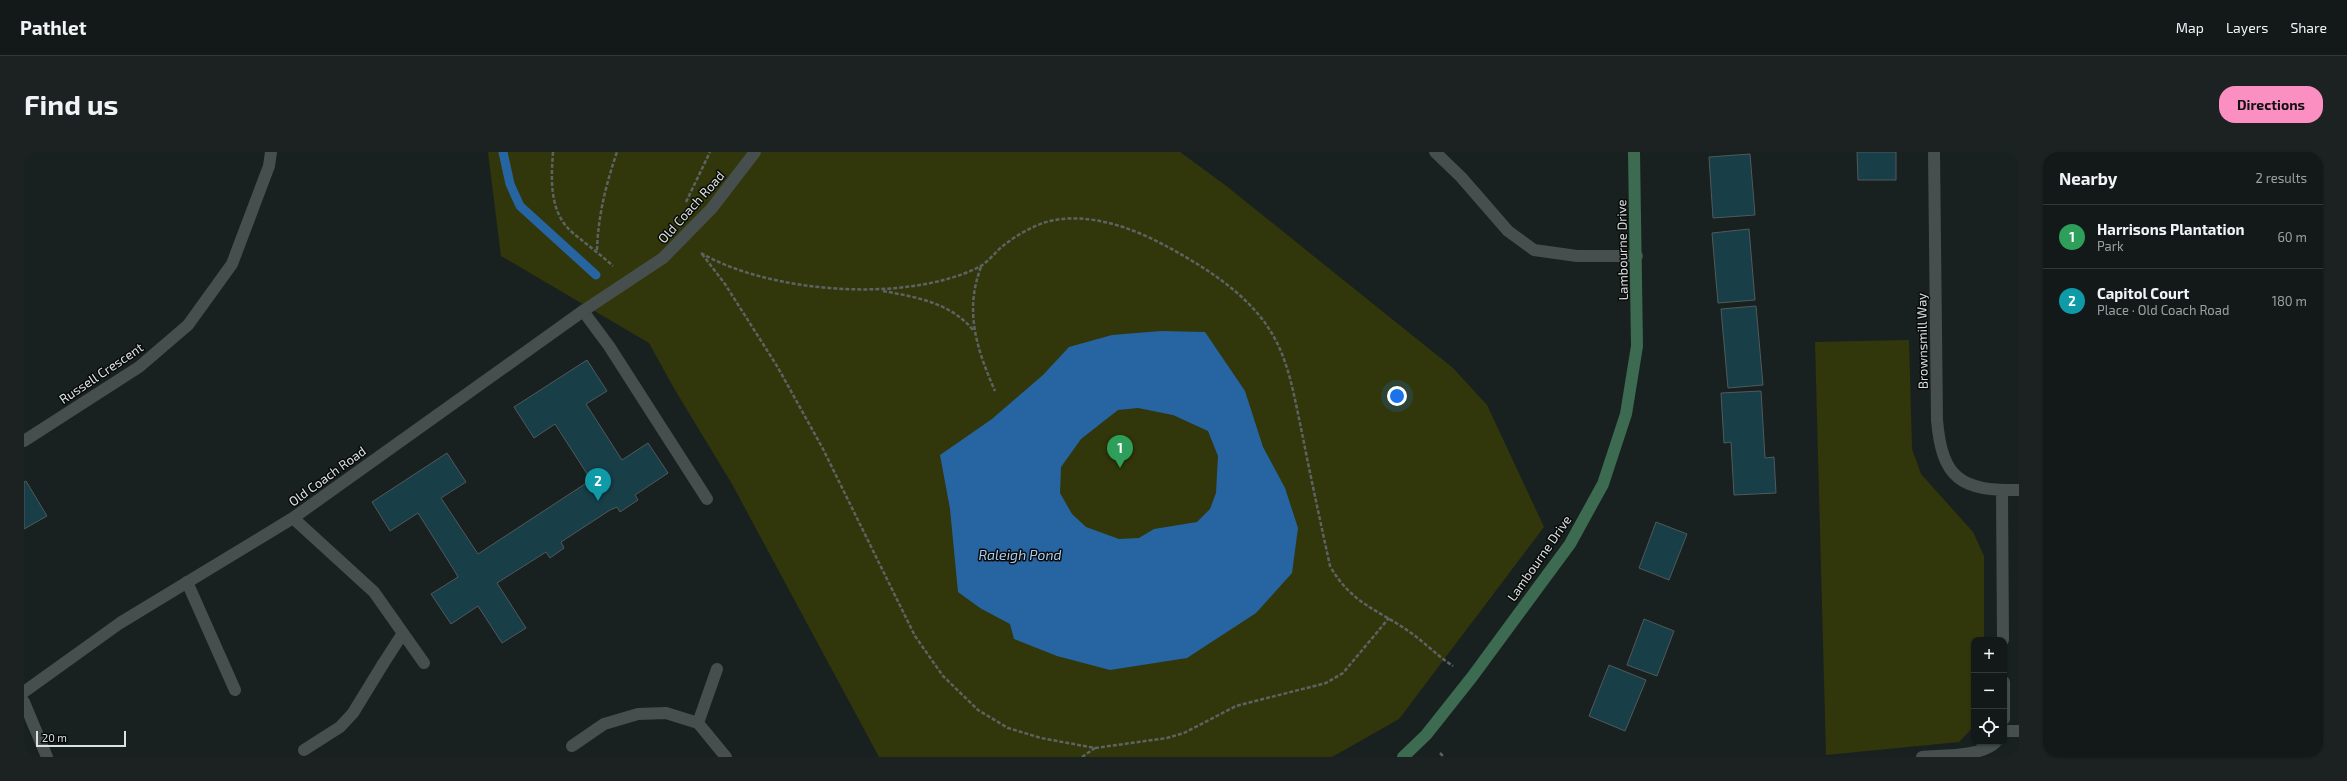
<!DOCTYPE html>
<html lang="en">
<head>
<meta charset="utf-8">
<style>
  body { margin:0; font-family:"Exo 2",sans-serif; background:#1c2221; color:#f1f3f6 }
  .controls { position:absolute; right:12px; bottom:12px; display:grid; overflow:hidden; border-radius:8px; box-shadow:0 1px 3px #0004 }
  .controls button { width:36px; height:36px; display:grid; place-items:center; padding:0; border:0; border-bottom:1px solid #323837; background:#131918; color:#f1f3f6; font:20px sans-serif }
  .scale { position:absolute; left:12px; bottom:10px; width:90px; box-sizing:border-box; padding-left:4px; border:2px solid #dce1e0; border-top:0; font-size:11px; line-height:14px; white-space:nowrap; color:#dce1e0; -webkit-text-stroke:3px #070a09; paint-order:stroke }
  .you { position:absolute; left:1373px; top:244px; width:14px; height:14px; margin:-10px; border:3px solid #fff; border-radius:50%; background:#1a73e8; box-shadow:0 0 0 6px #1a73e833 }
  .badge { display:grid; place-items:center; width:26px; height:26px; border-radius:50%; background:#fc8fc2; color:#fff; font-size:13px; font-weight:700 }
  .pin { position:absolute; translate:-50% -33px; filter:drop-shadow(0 1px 2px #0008) }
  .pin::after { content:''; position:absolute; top:21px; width:14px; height:12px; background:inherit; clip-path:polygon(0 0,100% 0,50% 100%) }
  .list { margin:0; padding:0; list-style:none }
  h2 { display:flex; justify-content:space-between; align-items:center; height:52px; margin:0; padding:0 16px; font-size:17px }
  h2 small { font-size:13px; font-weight:400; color:#9da0a2 }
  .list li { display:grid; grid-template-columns:26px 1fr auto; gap:12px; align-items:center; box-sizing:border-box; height:64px; padding:0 16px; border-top:1px solid #323837 }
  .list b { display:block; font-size:15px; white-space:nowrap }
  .list p { margin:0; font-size:13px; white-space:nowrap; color:#9da0a2 }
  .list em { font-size:13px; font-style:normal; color:#9da0a2 }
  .icon { flex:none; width:22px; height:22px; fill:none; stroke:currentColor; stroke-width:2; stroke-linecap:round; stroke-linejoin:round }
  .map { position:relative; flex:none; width:1995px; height:605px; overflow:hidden; border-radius:16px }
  header { display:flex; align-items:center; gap:24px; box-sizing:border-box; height:56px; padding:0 20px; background:#131918; border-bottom:1px solid #323837 }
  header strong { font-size:19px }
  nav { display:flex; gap:22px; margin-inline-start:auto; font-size:14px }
  .intro { display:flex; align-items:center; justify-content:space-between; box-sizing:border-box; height:96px; padding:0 24px }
  h1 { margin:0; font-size:28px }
  .button { padding:10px 18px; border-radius:16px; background:#fc8fc2; color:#111; font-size:14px; font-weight:700 }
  main { display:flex; gap:24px; padding:0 24px }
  aside { flex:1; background:#131918; border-radius:16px; box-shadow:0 1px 3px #0004 }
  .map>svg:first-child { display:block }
</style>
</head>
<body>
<header>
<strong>Pathlet</strong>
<nav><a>Map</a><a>Layers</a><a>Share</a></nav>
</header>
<div class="intro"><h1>Find us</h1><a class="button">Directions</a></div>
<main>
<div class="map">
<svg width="1995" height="605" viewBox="0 0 1995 605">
  <rect width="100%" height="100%" fill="#192120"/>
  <path fill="#31370a" d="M 464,0 L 1156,0 L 1201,33 L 1429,216 L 1463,253 L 1520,375 L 1375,567 L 1308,605 L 855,605 L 708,332 L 651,238 L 625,191 L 477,104 Z
    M 1885,188 L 1888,297 L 1897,322 L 1949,380 L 1960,404 L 1960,488 L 1950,488 L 1950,574 L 1935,590 L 1802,603 L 1791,190 Z"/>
  <path fill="#2765a2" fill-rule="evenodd" d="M 1137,179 L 1181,180 L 1221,239 L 1239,295 L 1261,336 L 1274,376 L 1268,421 L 1232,461 L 1163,506 L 1086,518 L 1033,504 L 990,487 L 986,472 L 956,456 L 934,440 L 926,357 L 916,303 L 968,267 L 1019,223 L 1045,195 L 1088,183 ZM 1114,256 L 1149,263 L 1184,279 L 1194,304 L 1192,341 L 1186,357 L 1173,370 L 1130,377 L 1115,386 L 1095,387 L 1062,375 L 1048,362 L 1036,341 L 1037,315 L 1057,287 L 1094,258 Z"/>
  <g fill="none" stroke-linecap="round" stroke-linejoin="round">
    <path stroke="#2765a2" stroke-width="9" d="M 479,0 L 486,32 L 496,54 L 572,123"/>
  </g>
  <path fill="#183e48" stroke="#50595b" d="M 1833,0 L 1872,0 L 1872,28 L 1834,28 Z
    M 1726,2 L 1731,63 L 1689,66 L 1685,5 Z
    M 1725,77 L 1731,148 L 1694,151 L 1688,81 Z
    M 1732,154 L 1739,233 L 1704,236 L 1697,157 Z
    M 563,208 L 583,239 L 562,252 L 598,308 L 624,291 L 644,321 L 611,343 L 614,348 L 596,360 L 593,355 L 586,358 L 537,390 L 540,396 L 526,406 L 522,400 L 473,431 L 502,476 L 478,491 L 454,454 L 427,472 L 407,442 L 434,425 L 430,418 L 394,361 L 366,379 L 348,350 L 423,301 L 442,330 L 417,346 L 454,402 L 567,328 L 531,272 L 510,286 L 490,255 Z
    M 1737,239 L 1741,306 L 1750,305 L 1752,341 L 1710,343 L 1707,290 L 1700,291 L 1697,241 Z
    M 2,329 L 23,364 L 0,377 L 0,330 Z
    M 1632,370 L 1663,382 L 1645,428 L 1615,416 Z
    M 1620,467 L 1650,479 L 1633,524 L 1603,513 Z
    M 1585,513 L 1622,528 L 1601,579 L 1565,564 Z"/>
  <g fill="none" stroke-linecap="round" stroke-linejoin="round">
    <path stroke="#5c6362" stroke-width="2.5" stroke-dasharray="4 2" stroke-linecap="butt" d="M 529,0 C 527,28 525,61 549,81 C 562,92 576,102 589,114
      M 662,50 L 686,0
      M 573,98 C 574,64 582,32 593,0
      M 677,101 C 746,141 881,151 953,116 C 964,111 971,100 980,93 C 993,83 1010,73 1026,69 C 1066,60 1109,76 1144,95 C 1182,116 1224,142 1247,180 C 1265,209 1270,244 1277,276 C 1286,322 1296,368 1306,414 C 1328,453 1356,458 1390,483 C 1403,493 1415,505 1429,514
      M 678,102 L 701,132 L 753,214 L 799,297 L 891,484 L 919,524 L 954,558 L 984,576 L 1017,586 L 1071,596 L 1058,605
      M 957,115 C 940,159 953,198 971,239
      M 859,139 C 892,145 927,151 949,178
      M 1071,596 L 1143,586 L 1160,581 L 1212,554 L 1302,531 L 1319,521 L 1365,466
      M 1416,601 L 1420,605"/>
    <path stroke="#464f4d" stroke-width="12" d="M 559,159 L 585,194 L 683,347
      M 163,430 L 211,538
      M 0,550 L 23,605
      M 280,598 L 316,575 L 329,561 L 359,512"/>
    <path stroke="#464f4d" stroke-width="12" d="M 1411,0 L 1437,25 L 1484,79 L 1510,98 L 1553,104 L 1613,104
      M 1910,0 L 1913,268 C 1918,327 1937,339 1995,338
      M 0,289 L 115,215 L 164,173 L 208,112 L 245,14 L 247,0
      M 1978,338 L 1979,488
      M 269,366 L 350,440 L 400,511
      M 359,512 L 379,481
      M 1980,530 L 1980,567
      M 0,540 L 96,471 L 269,366 L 559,159 L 639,106 L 688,56 L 731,0
      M 674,571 L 693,517
      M 1980,579 L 1995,579
      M 548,594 L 580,572 L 614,562 L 642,561 L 674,571 L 702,605
      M 1898,605 C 1919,603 1957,605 1972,590"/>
    <path stroke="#3c6b51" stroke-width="12" d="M 1379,605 L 1402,583 L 1448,525 L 1546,392 L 1579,332 L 1602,262 L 1613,194 L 1610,0"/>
  </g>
  <g text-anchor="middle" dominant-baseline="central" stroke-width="3" stroke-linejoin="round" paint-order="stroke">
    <g font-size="13" fill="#dce1e0" stroke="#070a09">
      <text transform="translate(667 55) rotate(-48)">Old Coach Road</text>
      <text transform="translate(1598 98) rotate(-91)">Lambourne Drive</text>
      <text transform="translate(1898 189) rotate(-91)">Brownsmill Way</text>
      <text transform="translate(77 221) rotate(-34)">Russell Crescent</text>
      <text transform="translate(303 324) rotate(-36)">Old Coach Road</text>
      <text transform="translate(1515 406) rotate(-55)">Lambourne Drive</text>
    </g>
    <g font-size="14" font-style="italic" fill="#adcbed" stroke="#070a09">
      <text x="996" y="402">Raleigh Pond</text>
    </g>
  </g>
</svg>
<div class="controls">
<button>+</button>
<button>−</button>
<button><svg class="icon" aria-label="locate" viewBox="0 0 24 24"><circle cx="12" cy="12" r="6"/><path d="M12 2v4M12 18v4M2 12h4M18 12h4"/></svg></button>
</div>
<div class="scale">20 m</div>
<div class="you"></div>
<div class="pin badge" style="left:1096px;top:316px;background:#2e9e5b">1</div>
<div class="pin badge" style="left:574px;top:349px;background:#0f9aa8">2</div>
</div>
<aside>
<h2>Nearby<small>2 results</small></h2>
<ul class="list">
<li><span class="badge" style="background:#2e9e5b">1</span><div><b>Harrisons Plantation</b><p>Park</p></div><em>60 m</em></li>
<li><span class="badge" style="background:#0f9aa8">2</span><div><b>Capitol Court</b><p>Place · Old Coach Road</p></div><em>180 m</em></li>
</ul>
</aside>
</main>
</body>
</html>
